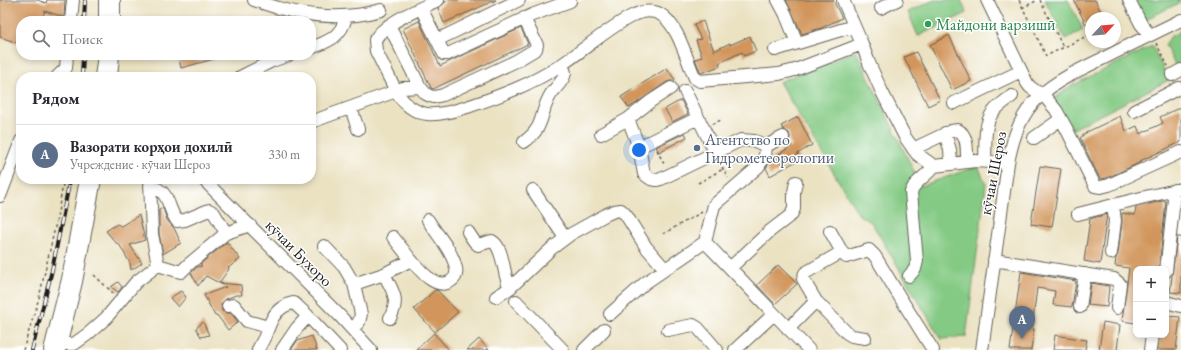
<!DOCTYPE html>
<html lang="ru">
<head>
<meta charset="utf-8">
<style>
  body { margin:0; font-family:"EB Garamond",serif; background:#f7f7f7; color:#2b2b33 }
  .controls { position:absolute; right:12px; bottom:12px; display:grid; overflow:hidden; border-radius:8px; box-shadow:0 2px 6px #0003 }
  .controls button { width:36px; height:36px; display:grid; place-items:center; padding:0; border:0; border-bottom:1px solid #e1e1e2; background:#fff; color:#2b2b33; font:20px sans-serif }
  .compass { position:absolute; left:1085px; top:12px; width:36px; height:36px; border-radius:50%; background:#fff; box-shadow:0 2px 6px #0003; rotate:64deg }
  .you { position:absolute; left:639px; top:150px; width:14px; height:14px; margin:-10px; border:3px solid #fff; border-radius:50%; background:#1a73e8; box-shadow:0 0 0 6px #1a73e833 }
  .badge { display:grid; place-items:center; width:26px; height:26px; border-radius:50%; background:#c8321e; color:#fff; font-size:13px; font-weight:700 }
  .pin { position:absolute; translate:-50% -33px; filter:drop-shadow(0 1px 2px #0008) }
  .pin::after { content:''; position:absolute; top:21px; width:14px; height:12px; background:inherit; clip-path:polygon(0 0,100% 0,50% 100%) }
  .list { margin:0; padding:0; list-style:none }
  h2 { display:flex; justify-content:space-between; align-items:center; height:52px; margin:0; padding:0 16px; font-size:17px }
  h2 small { font-size:13px; font-weight:400; color:#7c7c81 }
  .list li { display:grid; grid-template-columns:26px 1fr auto; gap:12px; align-items:center; box-sizing:border-box; height:60px; padding:0 16px; border-top:1px solid #e1e1e2 }
  .list b { display:block; font-size:15px; white-space:nowrap }
  .list p { margin:0; font-size:13px; white-space:nowrap; color:#7c7c81 }
  .list em { font-size:13px; font-style:normal; color:#7c7c81 }
  .icon { flex:none; width:22px; height:22px; fill:none; stroke:currentColor; stroke-width:2; stroke-linecap:round; stroke-linejoin:round }
  .map { position:relative; flex:none; width:1181px; height:350px; overflow:hidden }
  .search { position:absolute; background:#fff; box-shadow:0 2px 6px #0003; left:16px; top:16px; width:300px; height:44px; display:flex; align-items:center; gap:10px; box-sizing:border-box; padding:0 14px; border-radius:16px; color:#7c7c81; font-size:15px }
  .panel { position:absolute; background:#fff; box-shadow:0 2px 6px #0003; left:16px; top:72px; width:300px; height:112px; border-radius:16px }
  .map>svg:first-child { display:block }
</style>
</head>
<body>
<div class="map">
<svg width="1181" height="350" viewBox="0 0 1181 350">
  <rect width="100%" height="100%" fill="#fff"/>
  <filter id="ink" filterUnits="userSpaceOnUse"><feTurbulence type="fractalNoise" baseFrequency=".025" numOctaves="2"/><feDisplacementMap in="SourceGraphic" scale="8" xChannelSelector="R" yChannelSelector="G"/><feConvolveMatrix kernelMatrix="1 2 1 2 8 2 1 2 1" color-interpolation-filters="sRGB"/></filter>
  <filter id="wash" filterUnits="userSpaceOnUse"><feTurbulence type="fractalNoise" baseFrequency=".012" numOctaves="4" result="noise"/><feDisplacementMap in="SourceGraphic" scale="16" xChannelSelector="R" yChannelSelector="G"/><feGaussianBlur stdDeviation="0.9" result="paint"/><feColorMatrix in="noise" values="0 0 0 0 0 0 0 0 0 0 0 0 0 0 0 0 0 1.4 0 .05"/><feComposite in="paint" operator="in"/></filter>
  <g filter="url(#wash)">
    <rect width="100%" height="100%" fill="#ebe2c2"/>
    <path fill="#84ca84" stroke="#507350" d="M 934,0 L 961,0 L 967,13 L 918,36 L 908,12 Z
      M 1045,0 L 1068,0 L 1083,30 L 1065,39 Z
      M 1126,0 L 1181,0 L 1181,2 L 1138,23 Z
      M 1181,31 L 1181,61 L 1175,65 L 1165,45 L 1171,36 Z
      M 1152,46 L 1169,80 L 1069,131 L 1053,100 L 1069,87 Z
      M 856,51 L 921,186 L 978,166 L 986,184 L 966,337 L 941,339 L 872,223 L 859,215 L 779,82 Z"/>
    <g id="blocks">
      <path fill="#d2965c" d="M 0,0 L 37,0 L 46,3 L 47,0 L 65,0 L 64,17 L 45,11 L 41,21 L 21,21 L 21,44 L 0,37 Z
        M 448,0 L 496,0 L 444,23 L 438,8 Z
        M 786,0 L 833,0 L 842,18 L 821,28 L 802,34 Z
        M 1074,0 L 1095,0 L 1104,18 L 1091,18 L 1091,23 L 1086,25 Z
        M 419,21 L 440,66 L 521,28 L 528,44 L 433,89 L 431,88 L 403,29 Z
        M 703,21 L 714,51 L 730,43 L 730,45 L 750,36 L 756,51 L 744,56 L 742,52 L 719,63 L 720,66 L 701,73 L 695,59 L 702,57 L 696,40 L 701,39 L 694,25 Z
        M 949,35 L 971,81 L 952,90 L 930,45 Z
        M 916,52 L 940,100 L 928,106 L 904,57 Z
        M 178,55 L 221,55 L 221,57 L 181,68 Z
        M 667,68 L 675,80 L 667,82 L 629,108 L 621,97 Z
        M 681,100 L 688,114 L 672,122 L 665,109 Z
        M 1181,107 L 1181,142 L 1140,161 L 1141,162 L 1107,178 L 1100,179 L 1080,138 L 1087,132 L 1120,116 L 1126,131 L 1137,126 L 1140,134 L 1163,123 L 1160,117 Z
        M 798,117 L 812,145 L 797,154 L 800,159 L 770,176 L 766,168 L 772,158 L 792,146 L 789,141 L 790,137 L 789,133 L 784,130 L 781,126 Z
        M 685,133 L 687,137 L 659,152 L 656,147 Z
        M 1040,166 L 1061,169 L 1052,227 L 1031,224 Z
        M 1162,201 L 1166,201 L 1159,269 L 1136,269 L 1136,323 L 1122,321 L 1129,268 L 1115,266 L 1116,258 L 1118,254 L 1122,222 L 1122,213 L 1135,215 L 1136,207 Z
        M 163,208 L 167,220 L 174,228 L 181,243 L 163,254 L 159,233 L 159,210 Z
        M 1107,214 L 1100,264 L 1084,261 L 1090,219 Z
        M 139,215 L 145,240 L 130,245 L 142,263 L 131,270 L 130,263 L 119,244 L 117,244 L 106,231 L 117,224 L 121,226 Z
        M 1177,237 L 1181,237 L 1181,293 L 1170,292 Z
        M 227,242 L 240,259 L 228,268 L 229,269 L 219,283 L 206,276 L 198,286 L 191,273 L 197,267 L 202,266 L 200,264 Z
        M 778,265 L 797,284 L 775,304 L 757,285 Z
        M 1021,272 L 1076,281 L 1072,307 L 1053,305 L 1055,291 L 1037,288 L 1032,328 L 1034,329 L 1031,350 L 1010,350 Z
        M 118,282 L 122,287 L 118,292 L 111,287 Z
        M 219,283 L 241,285 L 242,295 L 236,295 L 226,299 L 221,304 L 222,311 L 226,313 L 231,313 L 238,322 L 228,330 L 217,315 L 215,316 L 204,295 L 226,287 Z
        M 1091,283 L 1109,286 L 1107,307 L 1088,305 Z
        M 435,290 L 438,291 L 458,312 L 435,332 L 414,309 Z
        M 181,291 L 186,297 L 178,307 L 170,298 Z
        M 1166,316 L 1180,317 L 1176,350 L 1158,350 L 1159,335 L 1166,335 Z
        M 203,322 L 209,335 L 201,337 L 196,328 Z
        M 1103,322 L 1120,325 L 1117,350 L 1099,350 Z
        M 434,333 L 449,350 L 416,350 Z
        M 1055,335 L 1087,340 L 1085,350 L 1053,350 Z
        M 312,336 L 317,350 L 291,350 L 297,341 Z
        M 479,339 L 489,350 L 467,350 Z"/>
    </g>
  </g>
  <g filter="url(#ink)">
    <use href="#blocks" fill-opacity="0" stroke="#646156" stroke-width="1"/>
    <g fill="none" stroke-linecap="round" stroke-linejoin="round">
      <defs>
        <path id="minor" d="M 105,0 L 105,21
          M 114,0 L 114,21
          M 254,0 C 294,15 339,22 381,10
          M 778,0 L 786,15 L 797,43
          M 843,0 L 862,44
          M 987,0 L 1027,83 L 1030,87 L 1046,98 L 1056,110 L 1066,128 L 1095,186 L 1101,187 L 1109,185 L 1181,152
          M 1129,0 L 1141,24 L 1150,35
          M 421,8 L 437,40 L 519,0
          M 881,8 L 897,0
          M 71,21 L 73,0
          M 389,25 L 420,87 L 426,94 L 430,96 L 434,97 L 443,95 L 516,61 L 536,49 L 537,45 L 524,18
          M 437,40 L 444,54 L 448,54 L 532,15 L 570,1
          M 311,48 C 329,41 341,37 346,17
          M 775,50 L 854,26
          M 1172,75 L 1181,70
          M 57,77 L 66,68 L 67,55
          M 101,77 L 104,55
          M 111,77 L 113,55
          M 240,77 L 272,61 L 289,55
          M 420,87 L 403,88 L 396,91 L 376,51 L 375,40 C 383,23 420,9 438,0
          M 671,88 L 651,101 L 628,119 L 639,147 L 644,174 L 651,179 L 657,180 L 661,179 L 741,140 L 755,141 L 766,146 L 765,156 L 758,167 L 714,205 L 705,242
          M 685,91 L 715,152
          M 954,103 L 1021,71
          M 351,108 L 358,129
          M 1134,111 L 1179,88
          M 311,122 L 396,91 C 415,122 437,116 467,107 C 500,96 532,84 561,65 C 584,50 610,26 634,15 C 642,11 652,10 660,14 C 679,25 686,60 695,78 L 700,81 L 779,74 L 795,70 L 862,44 L 869,63 L 882,92 L 905,137 L 917,154 L 934,166 L 975,161 L 1008,163
          M 945,133 L 950,150 L 951,164
          M 601,134 L 628,119
          M 1034,138 L 1061,119
          M 524,142 C 546,126 539,113 551,94 C 555,88 564,81 565,73 C 565,70 562,67 561,65
          M 766,146 L 783,137
          M 639,147 L 698,118
          M 913,149 L 951,131 L 958,130 C 968,135 967,151 967,162
          M 985,161 C 986,146 983,125 993,112 C 998,106 1005,101 1012,96
          M 203,179 L 340,316 L 371,350
          M 150,187 C 170,189 167,208 177,221 L 185,220 L 209,210 L 214,213 L 226,233
          M 533,190 L 565,238
          M 0,196 L 21,141
          M 1078,214 L 1145,197 L 1181,189
          M 830,231 L 842,252
          M 468,232 L 474,241 L 478,245 L 492,241 C 504,247 503,276 510,288 L 496,297
          M 393,237 L 411,260
          M 324,246 L 344,267 L 354,284 L 361,314 L 359,322 L 352,329
          M 1111,253 L 1115,221 L 1113,205
          M 994,260 L 1114,279 L 1120,284 L 1117,308
          M 158,265 L 181,272 L 189,264 L 226,233 L 250,225
          M 730,268 L 770,231 L 791,215 L 794,209 L 794,192 L 796,182
          M 1166,271 L 1175,190
          M 384,274 C 393,292 400,299 390,318
          M 909,276 L 915,269 L 917,261 L 911,192 C 914,182 927,176 934,166
          M 354,284 L 384,274 L 411,260 C 420,270 436,291 451,281 C 456,278 457,273 456,268 C 452,250 437,235 428,220
          M 510,288 L 551,249 L 571,234 L 607,214 L 614,211 L 621,210 L 626,215 L 646,247 L 665,269
          M 516,301 L 563,350
          M 816,301 L 847,333 L 852,336 L 865,338
          M 1166,302 L 1181,306
          M 228,306 L 234,305 L 247,321 L 268,327
          M 1080,307 L 1085,274
          M 610,314 L 645,283 L 705,242 L 809,350
          M 788,329 L 816,301 L 803,279 L 805,273 L 842,252 L 846,257 L 869,250 L 875,256 L 901,299 L 933,350
          M 668,330 L 693,325 L 698,328 L 717,350
          M 60,344 L 74,344 L 88,334 L 106,318 L 136,282 L 158,265 L 152,234 L 150,179
          M 50,350 L 68,279 L 86,179
          M 59,350 L 76,282 L 95,179
          M 258,350 C 260,345 263,341 265,336 C 270,324 272,314 283,307 C 287,305 290,303 294,303 L 308,316
          M 282,350 L 297,328 L 308,316 L 340,350
          M 584,350 L 604,330
          M 735,350 L 774,314
          M 982,350 L 1008,163 C 1020,98 1048,85 1104,58 C 1129,45 1155,33 1181,20
          M 1150,350 L 1152,335"/>
      </defs>
      <use href="#minor" stroke="#646156" stroke-width="14"/>
      <path stroke="#646156" stroke-width="1.5" stroke-dasharray="3 3" stroke-linecap="butt" d="M 1019,0 L 1046,56 L 1091,34
        M 1040,0 L 1063,47
        M 1180,0 L 1181,0
        M 1022,8 L 1038,0
        M 1156,43 L 1168,66
        M 712,124 L 721,120
        M 657,150 L 665,166
        M 719,162 L 728,178
        M 698,183 L 723,169
        M 663,234 L 702,212
        M 94,275 L 114,294
        M 23,350 L 39,298 L 56,223 L 64,179"/>
      <use href="#minor" stroke="#fff" stroke-width="12"/>
      <defs>
        <path id="rail" d="M 84,21 L 85,0
          M 82,77 L 83,55
          M 32,350 L 52,270 L 70,179"/>
      </defs>
      <use href="#rail" stroke="#1c1c1c" stroke-width="4"/>
      <use href="#rail" stroke="#fff" stroke-width="2.5" stroke-dasharray="8" stroke-linecap="butt"/>
    </g>
  </g>
  <circle fill="#2e9e5b" stroke="#fff" stroke-width="1.5" cx="928" cy="24" r="4"/>
  <circle fill="#5c6f8a" stroke="#fff" stroke-width="1.5" cx="697" cy="148" r="4"/>
  <g text-anchor="middle" dominant-baseline="central" stroke-width="3" stroke-linejoin="round" paint-order="stroke">
    <g font-size="16" fill="#27864d" stroke="#fff" text-anchor="start">
      <text x="936" y="24">Майдони варзишӣ</text>
    </g>
    <g font-size="16" fill="#4e5e75" stroke="#fff" text-anchor="start">
      <text x="705" y="139">Агентство по<tspan x="705" dy="18">Гидрометеорологии</tspan></text>
    </g>
    <g font-size="16" fill="#1c1c1c" stroke="#fff">
      <text transform="translate(993 173) rotate(-79)">кӯчаи Шероз</text>
      <text transform="translate(299 253) rotate(45)">кӯчаи Бухоро</text>
    </g>
  </g>
</svg>
<div class="controls">
<button>+</button>
<button>−</button>
</div>
<svg class="compass" viewBox="-18 -18 36 36"><path d="M0-13l5 13h-10z" fill="#e53935"/><path d="M0 13l5-13h-10z" fill="#7c7c81"/></svg>
<div class="you"></div>
<div class="pin badge" style="left:1022px;top:339px;background:#5c6f8a">A</div>
<div class="search"><svg class="icon" aria-label="search" viewBox="0 0 24 24"><circle cx="10" cy="10" r="6"/><path d="M15 15l6 6"/></svg>Поиск</div>
<section class="panel">
<h2>Рядом<small></small></h2>
<ul class="list">
<li><span class="badge" style="background:#5c6f8a">A</span><div><b>Вазорати корҳои дохилӣ</b><p>Учреждение · кӯчаи Шероз</p></div><em>330 m</em></li>
</ul>
</section>
</div>
</body>
</html>
